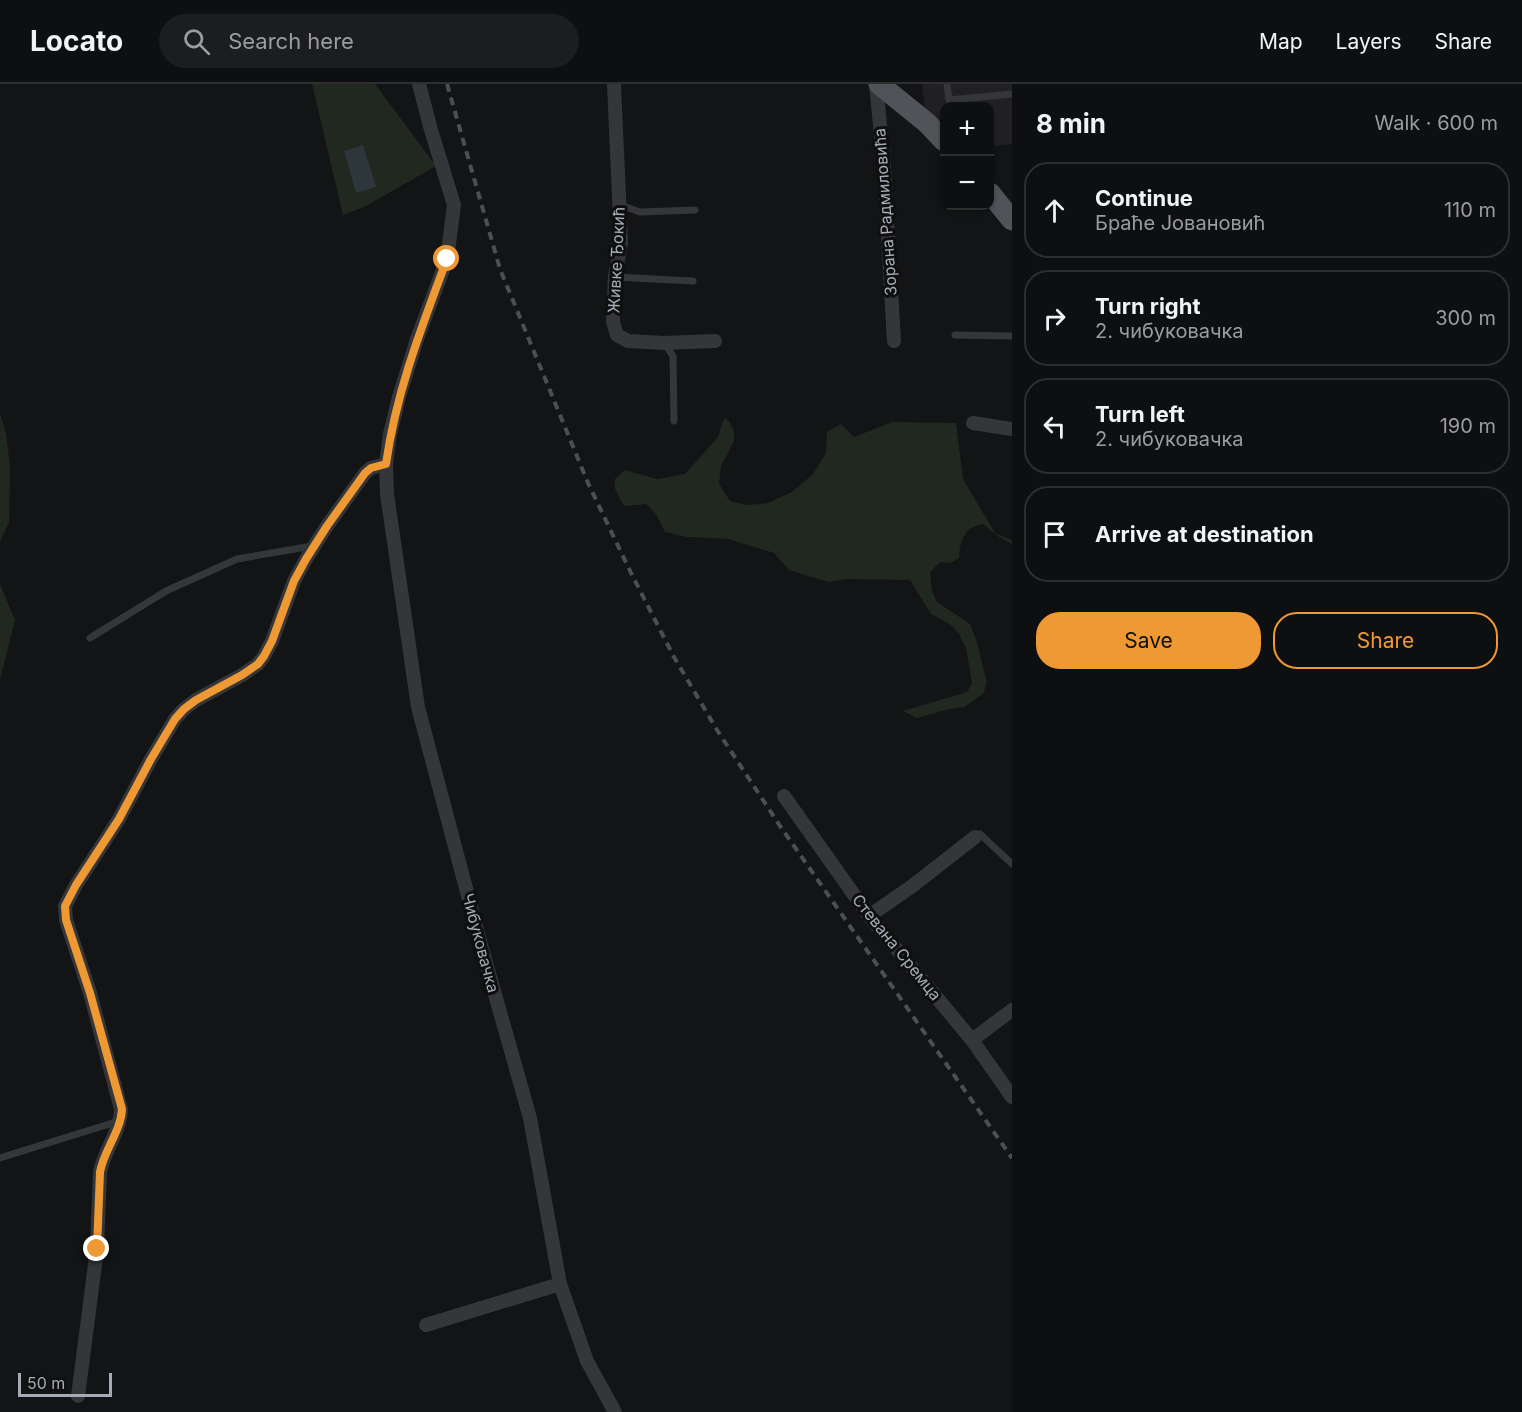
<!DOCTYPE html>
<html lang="en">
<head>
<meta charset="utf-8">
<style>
  body { margin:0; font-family:Inter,sans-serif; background:#1c1d1e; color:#f1f3f6 }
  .controls { position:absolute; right:18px; top:18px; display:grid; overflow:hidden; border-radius:12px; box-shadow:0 2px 4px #0004 }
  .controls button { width:54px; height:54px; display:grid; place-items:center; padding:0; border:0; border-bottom:2px solid #2e2f30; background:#0e0f10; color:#f1f3f6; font:30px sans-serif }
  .scale { position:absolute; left:18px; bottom:15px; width:94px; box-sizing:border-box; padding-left:6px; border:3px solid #a5acb5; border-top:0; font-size:16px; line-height:21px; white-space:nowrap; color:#a5acb5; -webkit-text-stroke:4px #0f0f10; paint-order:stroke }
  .stop { position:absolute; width:18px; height:18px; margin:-14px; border:4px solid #e93; border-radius:50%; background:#fff }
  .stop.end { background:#e93; border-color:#fff; box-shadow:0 2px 6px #0008 }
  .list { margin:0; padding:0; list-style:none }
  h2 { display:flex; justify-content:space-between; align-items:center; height:78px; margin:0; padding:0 24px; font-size:26px }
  h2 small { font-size:20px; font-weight:400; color:#9b9c9f }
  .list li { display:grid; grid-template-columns:39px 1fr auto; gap:18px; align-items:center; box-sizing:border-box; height:96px; margin:0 12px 12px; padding:0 12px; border:2px solid #2e2f30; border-radius:24px }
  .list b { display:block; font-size:22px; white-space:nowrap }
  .list p { margin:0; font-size:20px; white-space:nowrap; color:#9b9c9f }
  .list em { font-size:20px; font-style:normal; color:#9b9c9f }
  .actions { display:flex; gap:12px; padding:18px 24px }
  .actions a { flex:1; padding:14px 0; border:2px solid #e93; border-radius:24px; text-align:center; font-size:21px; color:#e93 }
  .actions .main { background:#e93; color:#111 }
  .icon { flex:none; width:33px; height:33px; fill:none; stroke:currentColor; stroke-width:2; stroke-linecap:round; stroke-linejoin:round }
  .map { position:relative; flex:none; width:1012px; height:1328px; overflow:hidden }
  header { display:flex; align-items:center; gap:36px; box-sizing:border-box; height:84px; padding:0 30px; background:#0e0f10; border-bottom:2px solid #2e2f30 }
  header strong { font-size:28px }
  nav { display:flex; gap:33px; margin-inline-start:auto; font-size:21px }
  .search { width:420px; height:54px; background:#1c1d1e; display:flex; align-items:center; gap:15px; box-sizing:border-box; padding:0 21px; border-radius:33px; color:#9b9c9f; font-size:22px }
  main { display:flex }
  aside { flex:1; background:#0e0f10 }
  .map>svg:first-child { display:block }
</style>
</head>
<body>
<header>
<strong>Locato</strong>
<div class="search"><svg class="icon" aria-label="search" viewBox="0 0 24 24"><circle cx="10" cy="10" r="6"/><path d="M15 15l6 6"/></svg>Search here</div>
<nav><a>Map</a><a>Layers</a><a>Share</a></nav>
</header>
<main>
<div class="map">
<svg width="1012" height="1328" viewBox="0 0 1012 1328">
  <rect width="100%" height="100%" fill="#131415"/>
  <path fill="#202022" d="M 922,0 L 1012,0 L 1012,60 L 990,62 L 990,22 L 944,22 L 944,57 L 927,39 Z"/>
  <path fill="#202820" d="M 312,0 L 375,0 L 436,82 L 366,122 L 343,131 Z
    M 0,330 L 6,349 L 10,383 L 9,438 L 0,458 Z
    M 724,334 L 729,337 L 734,347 L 734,357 L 721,382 L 719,400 L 730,417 L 747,421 L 768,419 L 792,408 L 813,390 L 826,369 L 827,348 L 841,340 L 854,353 L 892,338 L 956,339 L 963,395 L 995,449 L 1012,456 L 1012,460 L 999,453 L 983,440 C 964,443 960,457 959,474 L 951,479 L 940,478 L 930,488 L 932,507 L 937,518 L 970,540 L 977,558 L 987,599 L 983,610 L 964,623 L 945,626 L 917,634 L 903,627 L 967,608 L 972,599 L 966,564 L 959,550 L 951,541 L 931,530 L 910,496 L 847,495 L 829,498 L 789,486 L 774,469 L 728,455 L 687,453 L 665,448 L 656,430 L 646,420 L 624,422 L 615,405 L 615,395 L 625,386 L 657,395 L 685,390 L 718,353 Z
    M 0,500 L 15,536 L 0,596 Z"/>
  <path fill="#2c363b" d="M 363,61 L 376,103 L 356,109 L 344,67 Z"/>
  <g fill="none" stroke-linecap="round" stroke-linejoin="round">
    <path stroke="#35363a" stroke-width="7" d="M 947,0 L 949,16 L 1012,10
      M 620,121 L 640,128 L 695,126
      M 615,193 L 693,197
      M 955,251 L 1012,252
      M 664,259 L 673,272 L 674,337
      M 90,554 L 166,507 L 237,475 L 312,462
      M 975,753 L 980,750 L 1012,780
      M 0,1074 L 119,1037"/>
    <path stroke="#35363a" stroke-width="14" d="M 419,0 L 431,46 L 454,121 L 447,175 L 417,255 L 399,313 L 390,350 L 386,380 L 387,410 L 418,623 L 481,861 L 530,1034 L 560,1200 L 587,1277 L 615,1328
      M 614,0 L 621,158 L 615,193 L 613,238 L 617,251 L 628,257 L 664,259 L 715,257
      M 876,0 L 884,82 L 894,257
      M 973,339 L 1012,345
      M 784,712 L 869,832 L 972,956 L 1012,1013
      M 869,832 L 911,803 L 975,753
      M 972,956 L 1012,926
      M 426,1241 L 560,1200
      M 78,1312 L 97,1165 L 100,1088 C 104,1066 121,1047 121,1025 L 90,909 L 66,836 L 65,822 L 76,801 L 119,735 L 151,675 L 175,635 L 184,625 L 196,616 L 242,591 L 258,580 L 264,572 L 272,557 L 294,497 L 306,475 L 327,442 L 365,389 L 371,384 L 386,380"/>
    <path stroke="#515359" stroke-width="21" d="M 879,0 L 927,39 L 944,57
      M 990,109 L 1012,136"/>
    <path stroke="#4c4e53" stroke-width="4" stroke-dasharray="8 6" stroke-linecap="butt" d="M 447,0 L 500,185 L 588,399 L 631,489 L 674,573 L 717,646 L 780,742 L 1012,1074"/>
  </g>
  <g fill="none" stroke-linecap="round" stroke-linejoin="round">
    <path stroke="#e93" stroke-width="8" d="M 97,1165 L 100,1088 C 104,1066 121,1047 122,1025 L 90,909 L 66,836 L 65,822 L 76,801 L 119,735 L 151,675 L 175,635 L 184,625 L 196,616 L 242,591 L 258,580 L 264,572 L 272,557 L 294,497 L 306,475 L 327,442 L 365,389 L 371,384 L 386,380 C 396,308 422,242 447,175"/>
  </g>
  <g text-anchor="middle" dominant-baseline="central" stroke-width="6" stroke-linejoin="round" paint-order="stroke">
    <g font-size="16" fill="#a5acb5" stroke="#0f0f10">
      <text transform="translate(885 128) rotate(-94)">Зорана Радмиловића</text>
      <text transform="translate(616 176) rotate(-87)">Живке Ђокић</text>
      <text transform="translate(481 859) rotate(75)">Чибуковачка</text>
      <text transform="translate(897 863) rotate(51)">Стевана Сремца</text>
    </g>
  </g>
</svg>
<div class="controls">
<button>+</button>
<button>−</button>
</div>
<div class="scale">50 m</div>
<div class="stop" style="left:447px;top:175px"></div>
<div class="stop end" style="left:97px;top:1165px"></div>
</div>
<aside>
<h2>8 min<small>Walk · 600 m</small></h2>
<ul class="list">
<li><svg class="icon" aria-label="ahead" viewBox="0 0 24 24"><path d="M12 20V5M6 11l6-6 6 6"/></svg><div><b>Continue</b><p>Браће Јовановић</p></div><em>110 m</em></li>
<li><svg class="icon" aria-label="right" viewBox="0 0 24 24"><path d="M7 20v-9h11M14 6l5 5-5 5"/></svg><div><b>Turn right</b><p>2. чибуковачка</p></div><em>300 m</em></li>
<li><svg class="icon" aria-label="left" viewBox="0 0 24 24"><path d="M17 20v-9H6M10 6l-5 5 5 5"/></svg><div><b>Turn left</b><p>2. чибуковачка</p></div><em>190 m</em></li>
<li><svg class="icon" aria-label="arrive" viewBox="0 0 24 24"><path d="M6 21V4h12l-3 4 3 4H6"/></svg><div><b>Arrive at destination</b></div></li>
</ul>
<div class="actions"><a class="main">Save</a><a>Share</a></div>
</aside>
</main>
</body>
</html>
